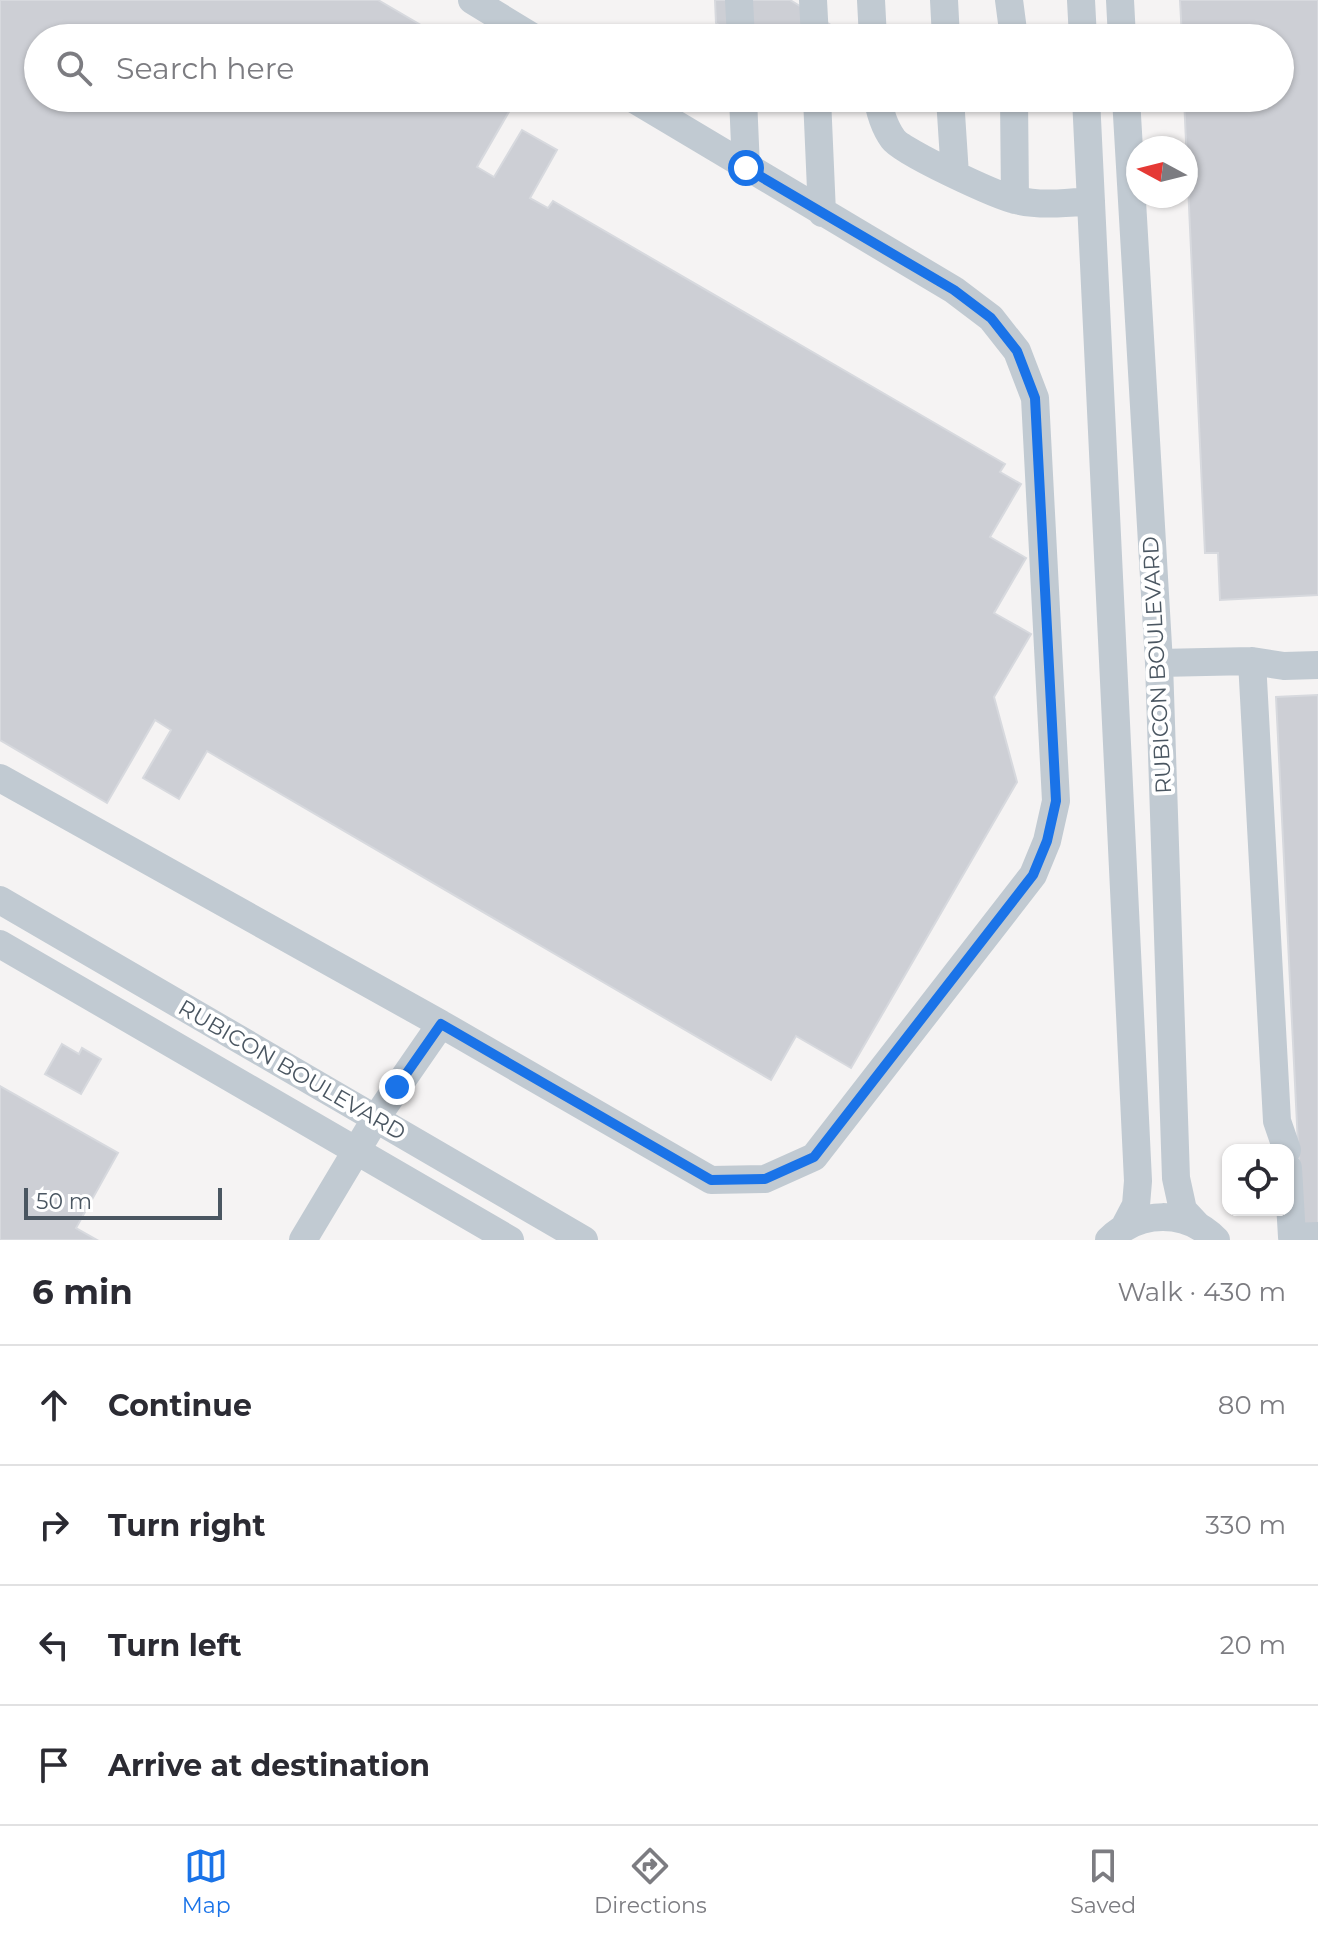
<!DOCTYPE html>
<html lang="en">
<head>
<meta charset="utf-8">
<style>
  body { margin:0; font-family:Montserrat,sans-serif; background:#f7f7f7; color:#2b2b33 }
  .controls { position:absolute; right:24px; bottom:24px; display:grid; overflow:hidden; border-radius:16px; box-shadow:0 2px 6px #0004 }
  .controls button { width:72px; height:72px; display:grid; place-items:center; padding:0; border:0; border-bottom:2px solid #e1e1e2; background:#fff; color:#2b2b33; font:40px sans-serif }
  .compass { position:absolute; left:1126px; top:136px; width:72px; height:72px; border-radius:50%; background:#fff; box-shadow:0 2px 6px #0004; rotate:277deg }
  .scale { position:absolute; left:24px; bottom:20px; width:198px; box-sizing:border-box; padding-left:8px; border:4px solid #4a5661; border-top:0; font-size:22px; line-height:28px; white-space:nowrap; color:#4a5661; -webkit-text-stroke:6px #fff; paint-order:stroke }
  .stop { position:absolute; width:24px; height:24px; margin:-18px; border:6px solid #1a73e8; border-radius:50%; background:#fff }
  .stop.end { background:#1a73e8; border-color:#fff; box-shadow:0 2px 8px #0008 }
  .list { margin:0; padding:0; list-style:none }
  h2 { display:flex; justify-content:space-between; align-items:center; height:104px; margin:0; padding:0 32px; font-size:34px }
  h2 small { font-size:26px; font-weight:400; color:#7c7c81 }
  .list li { display:grid; grid-template-columns:52px 1fr auto; gap:24px; align-items:center; box-sizing:border-box; height:120px; padding:0 32px; border-top:2px solid #e1e1e2 }
  .list b { display:block; font-size:30px; white-space:nowrap }
  .list em { font-size:26px; font-style:normal; color:#7c7c81 }
  .icon { flex:none; width:44px; height:44px; fill:none; stroke:currentColor; stroke-width:2; stroke-linecap:round; stroke-linejoin:round }
  .map { position:relative; flex:none; width:1318px; height:1240px; overflow:hidden }
  .search { position:absolute; background:#fff; box-shadow:0 2px 6px #0004; left:24px; right:24px; top:24px; height:88px; display:flex; align-items:center; gap:20px; box-sizing:border-box; padding:0 28px; border-radius:44px; color:#7c7c81; font-size:30px }
  .sheet { height:584px; background:#fff }
  nav { display:flex; justify-content:space-around; align-items:center; box-sizing:border-box; height:112px; border-top:2px solid #e1e1e2; background:#fff; font-size:22px; color:#7c7c81 }
  nav a { display:grid; justify-items:center; gap:4px }
  nav .on { color:#1a73e8 }
  .map>svg:first-child { display:block }
</style>
</head>
<body>
<div class="map">
<svg width="1318" height="1240" viewBox="0 0 1318 1240">
  <rect width="100%" height="100%" fill="#f5f3f3"/>
  <path fill="#cdcfd5" stroke="#d7d9de" stroke-width="2" d="M 0,0 L 378,0 L 443,38 L 38,38 L 38,98 L 517,98 L 477,167 L 494,177 L 522,130 L 557,150 L 530,198 L 548,208 L 553,201 L 1005,464 L 1000,472 L 1021,484 L 990,537 L 1026,558 L 994,613 L 1031,634 L 994,697 L 1017,782 L 851,1068 L 796,1036 L 771,1080 L 207,751 L 179,799 L 143,778 L 171,730 L 155,720 L 107,803 L 0,740 Z
    M 715,0 L 790,0 L 852,38 L 741,38 L 716,23 Z
    M 1180,0 L 1318,0 L 1318,595 L 1220,600 L 1218,553 L 1205,553 L 1184,98 L 1280,98 L 1280,38 L 1182,38 Z
    M 1318,695 L 1318,1225 L 1302,1226 L 1276,697 Z
    M 62,1044 L 79,1054 L 82,1048 L 101,1059 L 81,1094 L 45,1074 Z
    M 0,1086 L 118,1153 L 76,1228 L 97,1240 L 0,1240 Z"/>
  <g fill="none" stroke-linecap="round" stroke-linejoin="round">
    <path stroke="#c1cad2" stroke-width="28" d="M 472,0 L 534,38
      M 739,0 L 741,38
      M 813,0 L 815,38
      M 871,0 L 873,38
      M 944,0 L 946,38
      M 1009,0 L 1014,38
      M 1081,0 L 1083,38
      M 1120,0 L 1122,38
      M 743,98 L 746,168
      M 817,98 L 822,213
      M 878,98 C 879,111 885,128 893,139 C 902,152 997,196 1016,200 C 1039,206 1067,203 1091,201
      M 950,98 L 955,175
      M 1014,98 L 1015,200
      M 1086,98 L 1138,1181 L 1136,1205 L 1125,1226
      M 1126,98 L 1159,663 L 1176,1178 L 1183,1210 L 1197,1225
      M 1252,661 L 1277,1121 L 1287,1150
      M 1159,663 L 1252,661 L 1284,666 L 1318,665
      M 0,778 L 441,1024
      M 0,900 L 584,1240
      M 0,944 L 510,1240
      M 1288,1168 L 1292,1237 L 1318,1236
      M 303,1240 L 376,1118 L 441,1024 L 711,1180 L 765,1179 L 814,1157 L 1033,875 L 1047,841 L 1056,801 L 1035,398 L 1017,351 L 991,318 L 954,290 L 632,98
      M 1109,1240 C 1139,1210 1186,1209 1216,1240"/>
  </g>
  <g fill="none" stroke-linecap="round" stroke-linejoin="round">
    <path stroke="#1a73e8" stroke-width="10" d="M 397,1087 L 441,1024 L 711,1180 L 765,1179 L 814,1157 L 1033,875 L 1047,841 L 1056,801 L 1035,398 L 1017,351 L 991,318 L 954,290 L 746,168"/>
  </g>
  <g text-anchor="middle" dominant-baseline="central" stroke-width="8" stroke-linejoin="round" paint-order="stroke">
    <g font-size="22" fill="#4a5661" stroke="#fff">
      <text transform="translate(1157 665) rotate(-93)">RUBICON BOULEVARD</text>
      <text transform="translate(292 1070) rotate(30)">RUBICON BOULEVARD</text>
    </g>
  </g>
</svg>
<div class="controls">
<button><svg class="icon" aria-label="locate" viewBox="0 0 24 24"><circle cx="12" cy="12" r="6"/><path d="M12 2v4M12 18v4M2 12h4M18 12h4"/></svg></button>
</div>
<svg class="compass" viewBox="-18 -18 36 36"><path d="M0-13l5 13h-10z" fill="#e53935"/><path d="M0 13l5-13h-10z" fill="#7c7c81"/></svg>
<div class="scale">50 m</div>
<div class="stop" style="left:746px;top:168px"></div>
<div class="stop end" style="left:397px;top:1087px"></div>
<div class="search"><svg class="icon" aria-label="search" viewBox="0 0 24 24"><circle cx="10" cy="10" r="6"/><path d="M15 15l6 6"/></svg>Search here</div>
</div>
<section class="sheet">
<h2>6 min<small>Walk · 430 m</small></h2>
<ul class="list">
<li><svg class="icon" aria-label="ahead" viewBox="0 0 24 24"><path d="M12 20V5M6 11l6-6 6 6"/></svg><div><b>Continue</b></div><em>80 m</em></li>
<li><svg class="icon" aria-label="right" viewBox="0 0 24 24"><path d="M7 20v-9h11M14 6l5 5-5 5"/></svg><div><b>Turn right</b></div><em>330 m</em></li>
<li><svg class="icon" aria-label="left" viewBox="0 0 24 24"><path d="M17 20v-9H6M10 6l-5 5 5 5"/></svg><div><b>Turn left</b></div><em>20 m</em></li>
<li><svg class="icon" aria-label="arrive" viewBox="0 0 24 24"><path d="M6 21V4h12l-3 4 3 4H6"/></svg><div><b>Arrive at destination</b></div></li>
</ul>
</section>
<nav>
<a class="on"><svg class="icon" aria-label="map" viewBox="0 0 24 24"><path d="M3 6l6-2 6 2 6-2v14l-6 2-6-2-6 2zM9 4v14M15 6v14"/></svg>Map</a>
<a><svg class="icon" aria-label="directions" viewBox="0 0 24 24"><path d="M12 3l9 9-9 9-9-9zM9 14v-3h6M13 9l2 2-2 2"/></svg>Directions</a>
<a><svg class="icon" aria-label="saved" viewBox="0 0 24 24"><path d="M7 4h10v16l-5-4-5 4z"/></svg>Saved</a>
</nav>
</body>
</html>
